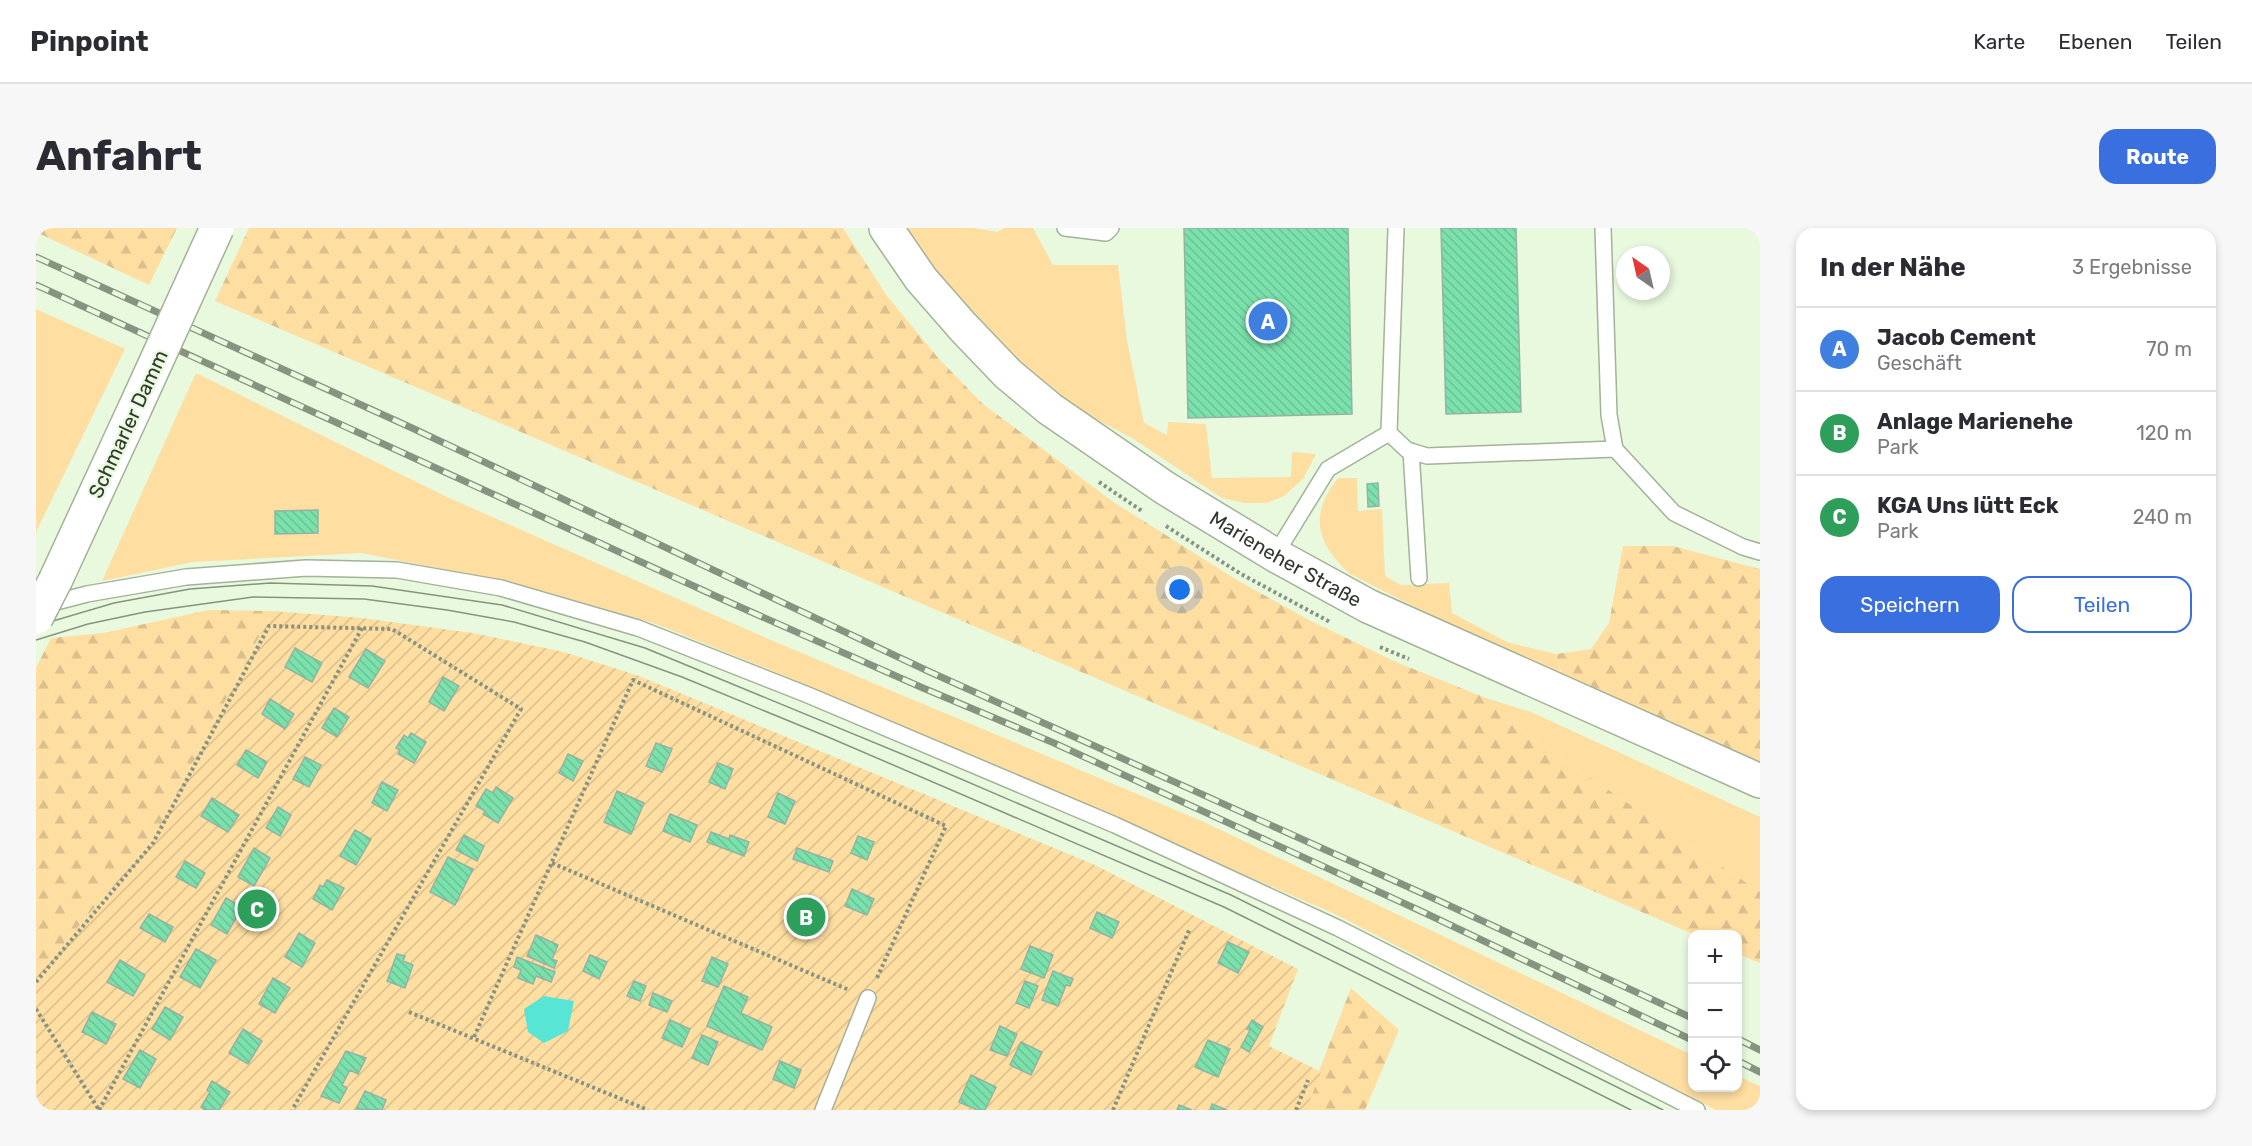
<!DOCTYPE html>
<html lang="de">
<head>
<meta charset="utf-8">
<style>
  body { margin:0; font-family:Rubik,sans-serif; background:#f7f7f7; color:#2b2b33 }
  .controls { position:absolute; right:18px; bottom:18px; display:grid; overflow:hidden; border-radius:12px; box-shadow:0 3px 9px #0003 }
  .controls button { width:54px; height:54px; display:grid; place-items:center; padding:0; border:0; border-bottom:2px solid #e1e1e2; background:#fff; color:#2b2b33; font:30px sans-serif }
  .compass { position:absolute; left:1580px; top:18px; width:54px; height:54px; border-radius:50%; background:#fff; box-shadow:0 3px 9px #0003; rotate:326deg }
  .you { position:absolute; left:1144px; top:362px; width:21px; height:21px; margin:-15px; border:4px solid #fff; border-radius:50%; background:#1a73e8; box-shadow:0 0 0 9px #1a73e833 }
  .badge { display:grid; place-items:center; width:39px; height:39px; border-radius:50%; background:#396fde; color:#fff; font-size:20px; font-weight:700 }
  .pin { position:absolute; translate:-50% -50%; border:3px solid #fff; box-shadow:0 2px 6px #0006 }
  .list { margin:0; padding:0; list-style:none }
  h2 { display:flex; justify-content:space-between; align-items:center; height:78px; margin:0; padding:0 24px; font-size:26px }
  h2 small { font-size:20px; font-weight:400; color:#7c7c81 }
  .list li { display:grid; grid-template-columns:39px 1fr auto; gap:18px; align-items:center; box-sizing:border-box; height:84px; padding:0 24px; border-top:2px solid #e1e1e2 }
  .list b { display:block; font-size:22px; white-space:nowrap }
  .list p { margin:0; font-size:20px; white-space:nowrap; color:#7c7c81 }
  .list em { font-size:20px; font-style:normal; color:#7c7c81 }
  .actions { display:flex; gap:12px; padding:18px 24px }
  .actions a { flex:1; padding:14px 0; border:2px solid #396fde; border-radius:18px; text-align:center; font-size:21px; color:#396fde }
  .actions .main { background:#396fde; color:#fff }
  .icon { flex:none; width:33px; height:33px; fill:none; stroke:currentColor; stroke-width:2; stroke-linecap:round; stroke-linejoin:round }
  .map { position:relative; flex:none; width:1724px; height:882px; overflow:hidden; border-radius:18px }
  header { display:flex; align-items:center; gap:36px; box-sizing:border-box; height:84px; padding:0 30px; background:#fff; border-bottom:2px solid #e1e1e2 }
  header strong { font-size:28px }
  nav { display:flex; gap:33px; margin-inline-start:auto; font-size:21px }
  .intro { display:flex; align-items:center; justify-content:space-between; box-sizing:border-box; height:144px; padding:0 36px }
  h1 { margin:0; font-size:42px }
  .button { padding:15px 27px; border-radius:18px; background:#396fde; color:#fff; font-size:21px; font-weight:700 }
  main { display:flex; gap:36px; padding:0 36px }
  aside { flex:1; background:#fff; border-radius:18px; box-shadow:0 3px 9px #0003 }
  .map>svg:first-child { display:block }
</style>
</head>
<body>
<header>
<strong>Pinpoint</strong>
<nav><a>Karte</a><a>Ebenen</a><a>Teilen</a></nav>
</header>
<div class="intro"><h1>Anfahrt</h1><a class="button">Route</a></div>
<main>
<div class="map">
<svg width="1724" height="882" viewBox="0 0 1724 882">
  <defs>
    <pattern id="forest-firs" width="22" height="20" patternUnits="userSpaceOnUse" patternTransform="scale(1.5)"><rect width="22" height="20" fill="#ffdea2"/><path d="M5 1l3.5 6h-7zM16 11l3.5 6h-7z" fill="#dbbf8c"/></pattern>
    <pattern id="garden-furrows" width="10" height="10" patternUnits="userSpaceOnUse" patternTransform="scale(1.5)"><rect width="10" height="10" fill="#ffdea2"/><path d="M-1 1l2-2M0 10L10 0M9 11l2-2" fill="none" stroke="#dbbf8c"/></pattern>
    <pattern id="building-back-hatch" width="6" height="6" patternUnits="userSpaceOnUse" patternTransform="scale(1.5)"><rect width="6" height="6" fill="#7be1ac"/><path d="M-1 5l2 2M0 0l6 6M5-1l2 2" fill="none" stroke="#6bc294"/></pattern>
  </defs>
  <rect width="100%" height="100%" fill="#e8f9de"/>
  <path fill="#ffdea2" d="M 871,0 L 937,0 L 962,4 L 968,0 L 997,0 L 1017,37 L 1082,37 L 1091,112 L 1108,195 L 1131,207 L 1132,194 L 1170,196 L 1176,250 L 1255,249 L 1256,224 L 1280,226 L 1267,251 L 1248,268 L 1231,275 L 1208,275 L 1186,270 L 1096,210 L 1035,178 L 982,134 L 895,37 Z
    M 0,81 L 89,121 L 0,304 Z
    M 160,145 L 411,269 L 730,410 L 1168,594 L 1656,827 L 1656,860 L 1702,860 L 1702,848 L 1724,858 L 1724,882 L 1680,882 L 1299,686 L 732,441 L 620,396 L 493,359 L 326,325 L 157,334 L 66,353 Z
    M 1302,250 L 1321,250 L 1322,283 L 1346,281 L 1349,348 L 1365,357 L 1413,355 L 1416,385 L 1471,414 L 1520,426 L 1525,446 L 1434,407 L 1314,346 C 1281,316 1272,288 1302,250 Z
    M 1450,470 L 1495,484 L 1724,589 L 1724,664 L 1473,495 Z"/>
  <path fill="url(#forest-firs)" d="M 0,0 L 141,0 L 113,57 L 0,4 Z
    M 213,0 L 807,0 L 851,68 L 903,131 L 947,176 L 1076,273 L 1201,352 L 1273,392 L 1360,434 L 1450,470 L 1473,495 L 1724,664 L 1724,735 L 1702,726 L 1702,706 L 1657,706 L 179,73 Z
    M 1587,318 L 1637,318 L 1724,341 L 1724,537 L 1526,447 L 1520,426 L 1555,421 L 1573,395 Z
    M 173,382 L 237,383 L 115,613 L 0,749 L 0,440 L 15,410 L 67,405 Z
    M 1315,760 L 1363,802 L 1329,882 L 1268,882 Z"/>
  <path fill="url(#garden-furrows)" d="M 237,383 L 326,390 L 437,405 L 528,424 L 603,448 L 1059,637 L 1262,741 L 1233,818 L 1285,844 L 1270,882 L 0,882 L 0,749 L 115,613 Z"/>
  <path fill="#57e5d6" d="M 508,768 L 538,773 L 532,803 L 508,815 L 492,804 L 488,781 Z"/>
  <path fill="url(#building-back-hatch)" stroke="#96b2a2" stroke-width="1.5" d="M 1148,0 L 1312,0 L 1316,186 L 1152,190 Z
    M 1405,0 L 1480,0 L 1485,184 L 1410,186 Z
    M 1342,255 L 1343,278 L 1332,279 L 1331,256 Z
    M 282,282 L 282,305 L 239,306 L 239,283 Z
    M 259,420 L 286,435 L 276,454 L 249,439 Z
    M 330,421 L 349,433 L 332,460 L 313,449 Z
    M 407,449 L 423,458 L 408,483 L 393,474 Z
    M 234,471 L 258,486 L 249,501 L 226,486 Z
    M 298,480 L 313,489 L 301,509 L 286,500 Z
    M 375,505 L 390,514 L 378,535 L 362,526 L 364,522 L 360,520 L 368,507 L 372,510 Z
    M 620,515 L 636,521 L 626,544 L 610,538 Z
    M 210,522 L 231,534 L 222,550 L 201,537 Z
    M 532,526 L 547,533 L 537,553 L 523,545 Z
    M 269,529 L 285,537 L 273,559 L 257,551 Z
    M 682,535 L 697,541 L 689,561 L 673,554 Z
    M 346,554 L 362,562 L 351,583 L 336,575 Z
    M 460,559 L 477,570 L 462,595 L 447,586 L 449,583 L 440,578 L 450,561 L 457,565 Z
    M 581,563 L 608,575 L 595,606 L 568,594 Z
    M 742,565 L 759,573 L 749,596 L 732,589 Z
    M 176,570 L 203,587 L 192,604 L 165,588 Z
    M 242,579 L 255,587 L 244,608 L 230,600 Z
    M 634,586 L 661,597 L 654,614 L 627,603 Z
    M 319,602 L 335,611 L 320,637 L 304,628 Z
    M 675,604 L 693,611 L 694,607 L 713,614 L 708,628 L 671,614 Z
    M 428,607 L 448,618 L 441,633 L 420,622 Z
    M 822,608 L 838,614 L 831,632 L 815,625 Z
    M 218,620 L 234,630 L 218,658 L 202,649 Z
    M 761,620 L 797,633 L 793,644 L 757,631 Z
    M 412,629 L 437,641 L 419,677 L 394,664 Z
    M 149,633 L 169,645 L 160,660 L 140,649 Z
    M 291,652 L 308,660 L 296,682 L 277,671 L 284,657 L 287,659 Z
    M 816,661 L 838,671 L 831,687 L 809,678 Z
    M 190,670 L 206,679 L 191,706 L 175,697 Z
    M 1061,684 L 1083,694 L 1076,710 L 1054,700 Z
    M 113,686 L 137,699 L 129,714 L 104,700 Z
    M 263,705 L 279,715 L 266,739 L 249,729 Z
    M 500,707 L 522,717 L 516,731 L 521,733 L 518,740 L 491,728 Z
    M 1192,714 L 1213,724 L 1202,745 L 1182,735 Z
    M 994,718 L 1017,727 L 1008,750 L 985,741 Z
    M 160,721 L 180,732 L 164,760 L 144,749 Z
    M 361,726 L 369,728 L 367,733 L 377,737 L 369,760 L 351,753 Z
    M 554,727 L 571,734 L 563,751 L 547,743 Z
    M 481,729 L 519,744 L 515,754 L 500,748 L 497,756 L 482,750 L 485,742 L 478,739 Z
    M 676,729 L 692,736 L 682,759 L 666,753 Z
    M 84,732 L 109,747 L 97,768 L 71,754 Z
    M 1017,743 L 1037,751 L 1034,758 L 1030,757 L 1022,778 L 1006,772 Z
    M 237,750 L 254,760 L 239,785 L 223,776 Z
    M 598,753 L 610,758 L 604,773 L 591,768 Z
    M 989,753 L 1002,758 L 993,780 L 980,775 Z
    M 688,758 L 712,769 L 705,785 L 736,799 L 726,822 L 671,798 Z
    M 617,765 L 636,773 L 631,784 L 613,777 Z
    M 129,779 L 147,789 L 134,812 L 116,801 Z
    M 56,784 L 80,796 L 70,816 L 46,804 Z
    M 634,792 L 654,801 L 646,819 L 626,810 Z
    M 1216,792 L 1227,799 L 1213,824 L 1205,819 L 1214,802 L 1211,801 Z
    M 964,798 L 981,806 L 971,828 L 954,822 Z
    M 207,801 L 226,813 L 212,836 L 193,825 Z
    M 666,807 L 682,814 L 672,837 L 656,830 Z
    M 1172,812 L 1194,821 L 1182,849 L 1159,839 Z
    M 985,814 L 1006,824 L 995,847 L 974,837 Z
    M 104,822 L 120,831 L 104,860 L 87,851 Z
    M 310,823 L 330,830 L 322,846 L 314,842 L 306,857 L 311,860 L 303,875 L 285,868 Z
    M 744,833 L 765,842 L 758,860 L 737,851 Z
    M 935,847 L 960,859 L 949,882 L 941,882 L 923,874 Z
    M 176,853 L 194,864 L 183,882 L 169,882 L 165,879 L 174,864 L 171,862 Z
    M 329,863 L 350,872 L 346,882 L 320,881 Z
    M 1176,876 L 1191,882 L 1174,882 Z
    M 1143,877 L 1156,882 L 1141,882 Z"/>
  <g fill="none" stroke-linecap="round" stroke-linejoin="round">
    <defs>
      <path id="service" d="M 1029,0 L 1070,5 L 1075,0
        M 1360,0 L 1353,205 L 1371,222 L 1391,228 L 1579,221
        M 1567,0 L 1573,187 L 1579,221 L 1638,285 L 1707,319 L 1724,324
        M 1375,223 L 1383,350
        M 1239,327 L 1292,241 L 1353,205
        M 9,377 L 51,366 L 150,349 L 270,340 L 361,342 L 465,360 L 602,400 L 772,467 L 1079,597 L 1302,700 L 1661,882
        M 787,882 L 832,770"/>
      <g id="tertiary">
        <path id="s1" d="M 850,0 L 885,51 L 927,99 L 972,146 L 1014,181 L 1129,260 L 1239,327 L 1332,378 L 1724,553"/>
        <path d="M 20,351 L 99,180"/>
      </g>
    </defs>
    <use href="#service" stroke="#a3b299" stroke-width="18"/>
    <use href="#tertiary" stroke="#a3b299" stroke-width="36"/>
    <path stroke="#879280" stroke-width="4" stroke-dasharray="3 3" stroke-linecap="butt" d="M 1063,254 L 1106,283
      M 1130,298 L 1205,346 L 1294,394
      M 1344,419 L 1373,431
      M 516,635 L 813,762
      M 0,754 L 117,615 L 233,398 L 356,401 L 485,481 L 256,882
      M 0,781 L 63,882
      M 373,784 L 612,882
      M 438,809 L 597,452 L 910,598 L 840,752
      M 63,882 L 326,400
      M 1077,882 L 1154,700
      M 1260,882 L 1272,852"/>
    <use href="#service" stroke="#fff" stroke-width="15"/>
    <use href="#tertiary" stroke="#fff" stroke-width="33"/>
    <path stroke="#879381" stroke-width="1.5" d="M 0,398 L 78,375 L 154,361 L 234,355 L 336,358 L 466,377 L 609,420 L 890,536 L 1195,667 L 1627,882
      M 0,412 L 52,396 L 109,384 L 217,369 L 328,371 L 411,382 L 478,394 L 549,414 L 646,449 L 792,509 L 1188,679 L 1595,882"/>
    <defs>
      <path id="rail" d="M 0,29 L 376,200 L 894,444 L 1399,671 L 1656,790
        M 0,57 L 686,371 L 887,460 L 1018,515 L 1389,685 L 1656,812
        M 1702,811 L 1724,822
        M 1702,833 L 1724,844"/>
    </defs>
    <use href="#rail" stroke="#879381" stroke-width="7"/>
    <use href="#rail" stroke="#e8f9de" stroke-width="4.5" stroke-dasharray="14" stroke-linecap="butt"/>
    <defs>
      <path id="tertiary-bridge" d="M 99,180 L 181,0
        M 0,390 L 20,351"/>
    </defs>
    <use href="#tertiary-bridge" stroke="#a3b299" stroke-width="36" stroke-linecap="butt"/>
    <use href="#tertiary-bridge" stroke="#fff" stroke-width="33"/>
  </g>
  <g text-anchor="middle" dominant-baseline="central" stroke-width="4.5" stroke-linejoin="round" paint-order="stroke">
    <g font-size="20" fill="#31372d" stroke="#e8f9de">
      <text transform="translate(92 196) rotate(-65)">Schmarler Damm</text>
      <text stroke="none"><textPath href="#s1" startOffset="525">Marieneher Straße</textPath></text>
    </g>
  </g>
</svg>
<div class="controls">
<button>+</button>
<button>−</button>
<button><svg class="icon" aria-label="locate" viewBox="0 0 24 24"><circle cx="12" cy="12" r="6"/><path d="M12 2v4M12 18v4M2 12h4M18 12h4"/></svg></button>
</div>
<svg class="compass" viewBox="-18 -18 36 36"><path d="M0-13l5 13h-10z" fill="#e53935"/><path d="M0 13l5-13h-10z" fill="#7c7c81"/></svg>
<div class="you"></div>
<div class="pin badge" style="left:1232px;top:93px;background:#3f7fe0">A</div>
<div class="pin badge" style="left:770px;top:689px;background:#2e9e5b">B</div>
<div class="pin badge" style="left:221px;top:681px;background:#2e9e5b">C</div>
</div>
<aside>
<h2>In der Nähe<small>3 Ergebnisse</small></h2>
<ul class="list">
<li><span class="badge" style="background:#3f7fe0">A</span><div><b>Jacob Cement</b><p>Geschäft</p></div><em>70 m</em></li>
<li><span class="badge" style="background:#2e9e5b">B</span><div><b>Anlage Marienehe</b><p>Park</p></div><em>120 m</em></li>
<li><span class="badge" style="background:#2e9e5b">C</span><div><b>KGA Uns lütt Eck</b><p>Park</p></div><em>240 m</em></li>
</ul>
<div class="actions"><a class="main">Speichern</a><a>Teilen</a></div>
</aside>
</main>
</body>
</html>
